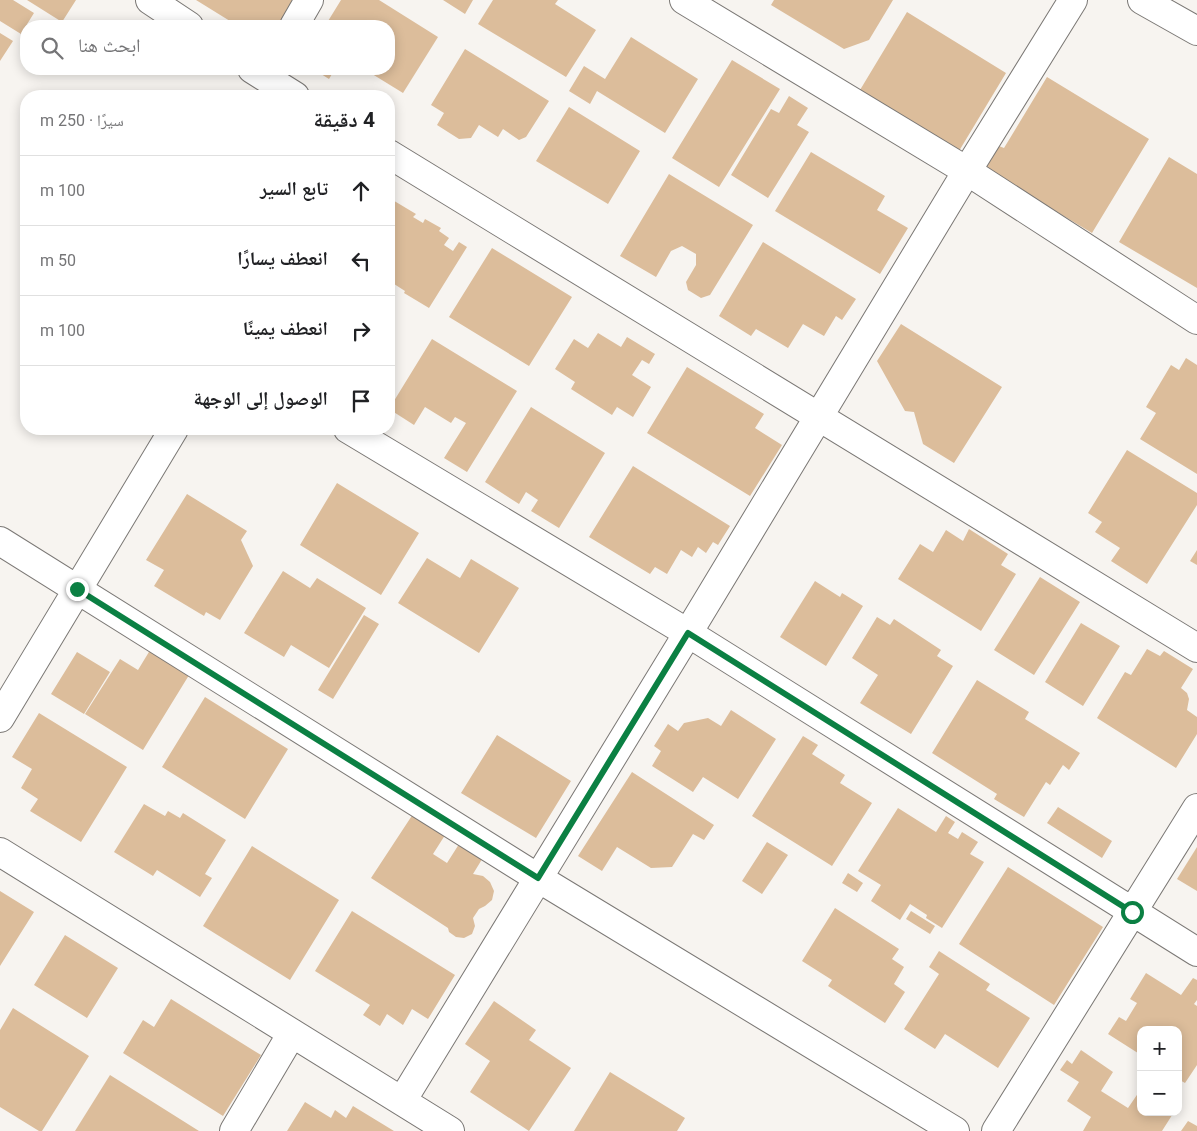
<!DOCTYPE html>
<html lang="ar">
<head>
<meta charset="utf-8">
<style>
  body { margin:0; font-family:Roboto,"Noto Naskh Arabic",sans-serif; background:#f6f6f6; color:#202124; direction:rtl }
  .controls { position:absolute; right:15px; bottom:15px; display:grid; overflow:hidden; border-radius:10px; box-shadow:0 2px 12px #0003 }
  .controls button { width:45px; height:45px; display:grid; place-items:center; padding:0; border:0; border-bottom:1px solid #e0e0e0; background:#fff; color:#202124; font:25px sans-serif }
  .stop { position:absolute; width:15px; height:15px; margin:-11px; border:4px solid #0b8043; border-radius:50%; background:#fff }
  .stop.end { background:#0b8043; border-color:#fff; box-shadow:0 1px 5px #0008 }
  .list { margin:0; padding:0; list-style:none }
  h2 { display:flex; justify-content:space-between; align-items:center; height:65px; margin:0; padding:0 20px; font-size:21px }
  h2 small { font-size:16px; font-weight:400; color:#757577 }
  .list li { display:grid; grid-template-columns:32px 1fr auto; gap:15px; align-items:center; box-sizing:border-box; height:70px; padding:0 20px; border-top:1px solid #e0e0e0 }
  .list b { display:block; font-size:19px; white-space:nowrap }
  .list em { font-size:16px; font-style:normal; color:#757577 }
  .icon { flex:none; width:28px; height:28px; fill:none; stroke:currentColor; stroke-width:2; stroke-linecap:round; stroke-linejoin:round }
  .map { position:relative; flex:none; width:1197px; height:1131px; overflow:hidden; direction:ltr }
  .search { position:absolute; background:#fff; box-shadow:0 2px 12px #0003; left:20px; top:20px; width:375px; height:55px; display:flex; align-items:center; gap:12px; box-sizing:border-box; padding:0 18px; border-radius:20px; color:#757577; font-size:19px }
  .panel { position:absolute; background:#fff; box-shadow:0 2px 12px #0003; left:20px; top:90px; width:375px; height:345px; border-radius:20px; direction:rtl }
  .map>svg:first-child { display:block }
</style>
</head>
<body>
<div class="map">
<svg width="1197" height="1131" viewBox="0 0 1197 1131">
  <rect width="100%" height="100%" fill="#f7f4f0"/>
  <path fill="#dcbd9b" d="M 0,0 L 13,0 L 34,13 L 21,34 L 0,21 Z
    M 27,0 L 76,0 L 62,22 Z
    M 196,0 L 296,0 L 280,26 L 238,26 Z
    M 341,0 L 379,0 L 438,37 L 403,93 L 364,69 L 389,69 L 389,26 L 325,26 Z
    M 443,0 L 473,0 L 465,14 Z
    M 493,0 L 558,0 L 555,4 L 596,30 L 566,77 L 478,24 Z
    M 774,0 L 893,0 L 869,40 L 844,49 L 771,5 Z
    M 907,12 L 1006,73 L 959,151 L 860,90 Z
    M 0,33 L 13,41 L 0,61 Z
    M 631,37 L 698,79 L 665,133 L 597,91 L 590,104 L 569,91 L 584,66 L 605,79 Z
    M 465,49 L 549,101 L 526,137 L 519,140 L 503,129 L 498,137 L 479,125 L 471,138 L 459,139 L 437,125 L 444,113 L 431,105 Z
    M 732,60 L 780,89 L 719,187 L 672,158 Z
    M 313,69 L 335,69 L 329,79 Z
    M 1047,77 L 1149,139 L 1092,233 L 1014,186 L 983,173 L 999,146 L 1004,148 Z
    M 789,96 L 808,108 L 797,125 L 809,132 L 768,198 L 731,175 L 771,109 L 779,113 Z
    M 569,107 L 640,151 L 608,204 L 536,161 Z
    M 811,152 L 885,196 L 877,210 L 908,228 L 880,274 L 775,211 Z
    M 1169,157 L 1197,174 L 1197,288 L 1119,242 Z
    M 669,174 L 753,225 L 710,295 L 701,298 L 688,290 L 686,282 L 696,265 L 696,254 L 682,246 L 671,251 L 656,277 L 620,256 Z
    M 391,199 L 416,214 L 413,217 L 423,223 L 425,219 L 441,228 L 439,231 L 449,238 L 444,245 L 453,251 L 459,242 L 467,247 L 429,308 L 404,293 L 405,291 L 391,282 L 393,278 L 389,276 L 389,204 Z
    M 763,242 L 856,299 L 842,320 L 836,316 L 824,336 L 803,324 L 788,348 L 756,329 L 751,336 L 719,316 Z
    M 492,248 L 572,297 L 529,366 L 449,317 Z
    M 901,324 L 1002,387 L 954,463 L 923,444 L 914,412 L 905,411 L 877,361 Z
    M 598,333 L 621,347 L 627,337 L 655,354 L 649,364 L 642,360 L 632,375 L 651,387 L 633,417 L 617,407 L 612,415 L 571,389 L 575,382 L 555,369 L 574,339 L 588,348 Z
    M 432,339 L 517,391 L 467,472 L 444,458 L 466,423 L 455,417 L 451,423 L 425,407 L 414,425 L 389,409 Z
    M 1186,358 L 1197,365 L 1197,474 L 1140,439 L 1156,413 L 1146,407 L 1171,365 L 1179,370 Z
    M 687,367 L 764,414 L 755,428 L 782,445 L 750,496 L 647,433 Z
    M 531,407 L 605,453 L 559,528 L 531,511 L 538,500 L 526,492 L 519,504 L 485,482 Z
    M 1127,450 L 1197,493 L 1197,505 L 1147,584 L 1111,561 L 1120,548 L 1095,532 L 1102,522 L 1088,513 Z
    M 633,466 L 730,526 L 718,545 L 713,542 L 706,553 L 698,547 L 692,557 L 681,550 L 667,574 L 655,567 L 650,574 L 589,537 Z
    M 337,483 L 419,533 L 381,595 L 300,545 Z
    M 187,494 L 247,531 L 241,540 L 253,566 L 220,620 L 206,612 L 204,616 L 154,586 L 164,570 L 146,560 Z
    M 969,529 L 1008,554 L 1001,565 L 1016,574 L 981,631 L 898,579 L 920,544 L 933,552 L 946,530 L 963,541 Z
    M 1197,550 L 1197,565 L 1190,561 Z
    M 427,558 L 460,578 L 471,559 L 519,588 L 479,653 L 398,603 Z
    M 283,571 L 310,588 L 317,578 L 366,608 L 329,668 L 291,645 L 284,657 L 244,633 Z
    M 1040,577 L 1080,602 L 1034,675 L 994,650 Z
    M 815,581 L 840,597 L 842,593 L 863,606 L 826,666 L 780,637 Z
    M 364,615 L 379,624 L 333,699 L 318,690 Z
    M 877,617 L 890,625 L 894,619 L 941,650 L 937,656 L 953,666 L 911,734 L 860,703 L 878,675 L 852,658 Z
    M 1081,623 L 1120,646 L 1083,706 L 1045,682 Z
    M 155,642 L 194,667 L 143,750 L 85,714 L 120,659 L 138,670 Z
    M 1147,649 L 1160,656 L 1164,651 L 1193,669 L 1181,688 L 1187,693 L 1189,699 L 1187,710 L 1197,717 L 1197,734 L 1176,768 L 1097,718 L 1125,672 L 1131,675 Z
    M 77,652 L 110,672 L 84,714 L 51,694 Z
    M 977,680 L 1029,712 L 1025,719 L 1080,753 L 1069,770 L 1063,765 L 1050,785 L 1046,782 L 1024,817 L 994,799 L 997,794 L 932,753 Z
    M 205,697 L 288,749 L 245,819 L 162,767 Z
    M 731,710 L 776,739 L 738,799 L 703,777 L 693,792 L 652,766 L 661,751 L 654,746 L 668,724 L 678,731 L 684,723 L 708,718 L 721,726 Z
    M 39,713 L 127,767 L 81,842 L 30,811 L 38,799 L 21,788 L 32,769 L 12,757 Z
    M 497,735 L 571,781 L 536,838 L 461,793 Z
    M 803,736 L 818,745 L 812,754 L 845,775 L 840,783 L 872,803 L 832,866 L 752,816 Z
    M 632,772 L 714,825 L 704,840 L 693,834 L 672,867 L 651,868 L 617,847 L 602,871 L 578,856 Z
    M 144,804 L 165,816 L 168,811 L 180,818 L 183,813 L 226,840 L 205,874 L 212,878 L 200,897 L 157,870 L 153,876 L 114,852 Z
    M 1058,807 L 1112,841 L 1102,858 L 1047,823 Z
    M 898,808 L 936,832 L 946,816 L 955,822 L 948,833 L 958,839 L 962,832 L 978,842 L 970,854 L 984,862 L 942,928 L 926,918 L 927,915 L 910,904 L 900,920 L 871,901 L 881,885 L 858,871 Z
    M 415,811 L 447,832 L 433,854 L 447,863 L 461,841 L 484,856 L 473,874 L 483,876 L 490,882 L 494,891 L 492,900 L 485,906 L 479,909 L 473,918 L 475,926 L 472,934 L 464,938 L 456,937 L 449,932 L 448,928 L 371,878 Z
    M 767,842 L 788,855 L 762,894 L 742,881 Z
    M 252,846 L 339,900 L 290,980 L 203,926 Z
    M 1197,847 L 1197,891 L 1177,879 Z
    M 1008,867 L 1103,927 L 1054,1005 L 959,944 Z
    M 848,873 L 863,883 L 857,892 L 842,883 Z
    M 0,891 L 34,912 L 0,966 Z
    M 835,908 L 899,949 L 892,959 L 904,967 L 894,984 L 905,992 L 885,1023 L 828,986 L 832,980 L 802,961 Z
    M 352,911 L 455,975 L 428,1019 L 412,1009 L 403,1025 L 387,1014 L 380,1026 L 363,1015 L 370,1005 L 315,971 Z
    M 911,911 L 935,926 L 930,934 L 906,919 Z
    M 65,935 L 118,968 L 87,1018 L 34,985 Z
    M 939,951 L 990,984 L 986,990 L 1030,1018 L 998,1068 L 945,1034 L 935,1049 L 904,1029 L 939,974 L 929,967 Z
    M 1146,973 L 1181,995 L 1193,978 L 1197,980 L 1197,1000 L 1194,1004 L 1197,1006 L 1197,1065 L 1185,1083 L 1178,1079 L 1178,1030 L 1141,1030 L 1141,1055 L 1108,1034 L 1119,1017 L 1126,1021 L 1137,1003 L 1130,999 Z
    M 171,999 L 261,1055 L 223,1116 L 123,1053 L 143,1020 L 154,1027 Z
    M 494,1001 L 536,1030 L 529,1040 L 571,1068 L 529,1131 L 470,1092 L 490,1061 L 465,1044 Z
    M 13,1008 L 89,1056 L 42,1131 L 39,1131 L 0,1107 L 0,1030 Z
    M 1081,1050 L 1113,1072 L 1101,1091 L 1128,1108 L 1141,1089 L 1141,1112 L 1174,1112 L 1162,1131 L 1083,1131 L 1091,1117 L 1067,1101 L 1079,1082 L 1060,1070 L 1067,1060 L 1072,1064 Z
    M 610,1072 L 685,1118 L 677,1131 L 574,1131 Z
    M 110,1075 L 199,1131 L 75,1131 Z
    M 305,1102 L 331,1118 L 335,1110 L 346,1118 L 353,1106 L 394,1131 L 287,1131 Z
    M 1188,1121 L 1197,1126 L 1197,1131 L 1181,1131 Z"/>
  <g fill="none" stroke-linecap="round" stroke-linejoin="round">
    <defs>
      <path id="minor" d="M 150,0 L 189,26
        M 684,0 L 967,171 L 1197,320
        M 1142,0 L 1197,31
        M 294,26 L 309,0
        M 252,69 L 295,96
        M 389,154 L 1197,648
        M 348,429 L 688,633 L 1197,952
        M 0,541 L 538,878 L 955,1131
        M 0,718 L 174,429
        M 0,852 L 450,1131
        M 402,1101 L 688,633 L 967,171 L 1073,0
        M 234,1131 L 292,1033
        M 996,1131 L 1197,808"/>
    </defs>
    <use href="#minor" stroke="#7b7875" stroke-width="30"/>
    <use href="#minor" stroke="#fff" stroke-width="28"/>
  </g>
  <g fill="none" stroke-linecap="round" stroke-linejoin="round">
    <path stroke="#0b8043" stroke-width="6" d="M 77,589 L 538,878 L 688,633 L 1132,912"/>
  </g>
</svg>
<div class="controls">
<button>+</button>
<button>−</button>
</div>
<div class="stop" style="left:1132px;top:912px"></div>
<div class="stop end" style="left:77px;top:589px"></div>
<div class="search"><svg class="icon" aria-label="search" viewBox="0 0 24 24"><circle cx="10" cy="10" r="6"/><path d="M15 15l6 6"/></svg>ابحث هنا</div>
<section class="panel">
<h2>4 دقيقة<small>سيرًا · 250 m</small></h2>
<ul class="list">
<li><svg class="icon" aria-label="ahead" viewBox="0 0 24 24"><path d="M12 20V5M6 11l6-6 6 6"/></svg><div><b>تابع السير</b></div><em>100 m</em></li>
<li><svg class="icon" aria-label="left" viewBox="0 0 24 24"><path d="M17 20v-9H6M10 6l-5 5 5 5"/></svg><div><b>انعطف يسارًا</b></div><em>50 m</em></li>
<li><svg class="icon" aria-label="right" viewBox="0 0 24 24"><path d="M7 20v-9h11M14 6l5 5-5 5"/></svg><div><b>انعطف يمينًا</b></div><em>100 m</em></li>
<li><svg class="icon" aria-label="arrive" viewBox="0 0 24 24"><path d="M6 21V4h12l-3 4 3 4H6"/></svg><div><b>الوصول إلى الوجهة</b></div></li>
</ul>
</section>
</div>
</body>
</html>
